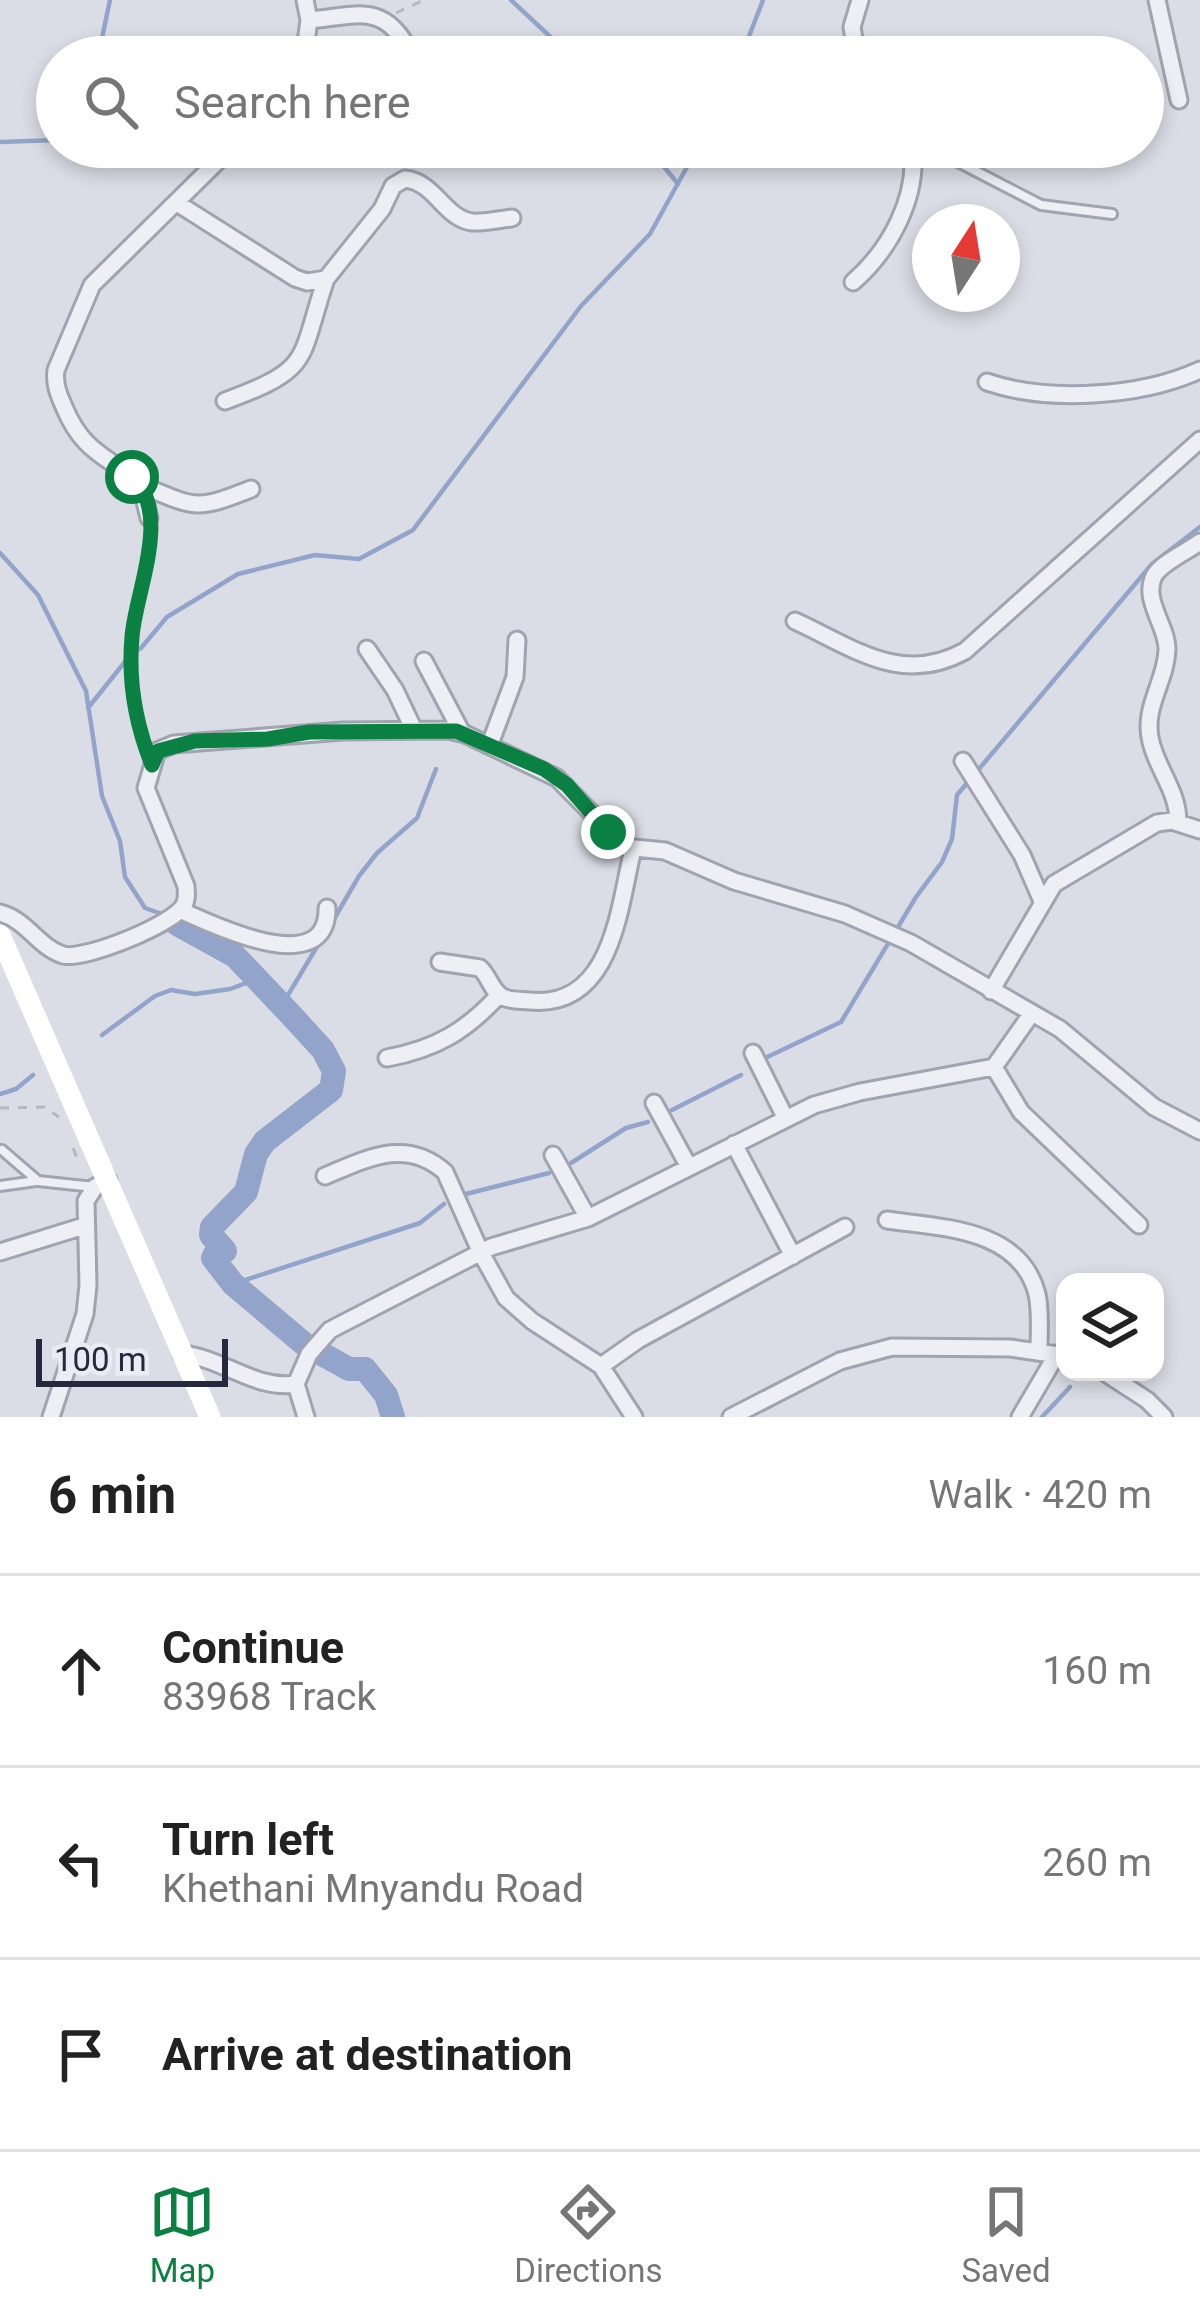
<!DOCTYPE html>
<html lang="en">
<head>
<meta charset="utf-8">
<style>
  body { margin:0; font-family:Roboto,sans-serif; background:#f2f2f2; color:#222 }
  .controls { position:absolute; right:36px; bottom:36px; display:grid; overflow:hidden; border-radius:24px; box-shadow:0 6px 18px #0003 }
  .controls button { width:108px; height:108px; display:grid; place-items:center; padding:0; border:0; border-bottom:3px solid #e0e0e0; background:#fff; color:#222; font:60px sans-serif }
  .compass { position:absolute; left:912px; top:204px; width:108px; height:108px; border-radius:50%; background:#fff; box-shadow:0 6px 18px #0003; rotate:12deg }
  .scale { position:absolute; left:36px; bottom:30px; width:192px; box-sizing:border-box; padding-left:12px; border:6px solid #24293d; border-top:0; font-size:33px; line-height:42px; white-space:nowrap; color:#24293d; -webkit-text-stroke:9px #eaecf4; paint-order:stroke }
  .stop { position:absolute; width:36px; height:36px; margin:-27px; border:9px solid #0b8043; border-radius:50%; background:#fff }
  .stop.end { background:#0b8043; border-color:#fff; box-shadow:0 3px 12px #0008 }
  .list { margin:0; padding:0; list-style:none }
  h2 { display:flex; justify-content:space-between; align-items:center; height:156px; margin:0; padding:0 48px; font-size:51px }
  h2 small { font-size:39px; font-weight:400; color:#767676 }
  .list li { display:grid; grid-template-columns:78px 1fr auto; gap:36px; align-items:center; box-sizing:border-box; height:192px; padding:0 48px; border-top:3px solid #e0e0e0 }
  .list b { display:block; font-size:45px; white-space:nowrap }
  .list p { margin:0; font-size:39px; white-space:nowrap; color:#767676 }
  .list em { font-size:39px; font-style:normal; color:#767676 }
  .icon { flex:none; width:66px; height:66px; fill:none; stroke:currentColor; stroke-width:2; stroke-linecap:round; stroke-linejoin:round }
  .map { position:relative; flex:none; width:1200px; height:1417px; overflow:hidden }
  .search { position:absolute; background:#fff; box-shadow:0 6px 18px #0003; left:36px; right:36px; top:36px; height:132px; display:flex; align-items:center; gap:30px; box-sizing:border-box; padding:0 42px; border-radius:66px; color:#767676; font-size:45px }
  .sheet { height:732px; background:#fff }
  nav { display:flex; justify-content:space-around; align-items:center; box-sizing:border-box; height:168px; border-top:3px solid #e0e0e0; background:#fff; font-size:33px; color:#767676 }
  nav a { display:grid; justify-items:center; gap:6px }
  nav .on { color:#0b8043 }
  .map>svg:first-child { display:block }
</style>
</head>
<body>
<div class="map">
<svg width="1200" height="1417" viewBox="0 0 1200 1417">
  <rect width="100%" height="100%" fill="#dbdde6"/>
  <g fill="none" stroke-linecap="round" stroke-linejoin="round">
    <path stroke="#92a4ca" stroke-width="4.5" d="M 511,0 L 572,57
      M 98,57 L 110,0
      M 741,57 L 763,0
      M 0,142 L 57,140
      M 648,147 L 678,184
      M 0,553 L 38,595 L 86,691 L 102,796 L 120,841 L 125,877 L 145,908 L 165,915
      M 88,708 L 132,653 L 141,648 L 167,617 L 238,574 L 315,555 L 359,559 L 413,530 L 581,306 L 650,234 L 698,147
      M 327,931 L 359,876 L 377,853 L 417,818 L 436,769
      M 282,1005 L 321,940
      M 102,1035 L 155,996 L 171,990 L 195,994 L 230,989 L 257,979
      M 763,1059 L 841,1022 L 916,897 L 942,862 L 952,839 L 957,795 L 1152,564 L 1200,527
      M 0,1094 L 16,1089 L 33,1075
      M 672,1110 L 741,1075
      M 571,1163 L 626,1128 L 648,1122
      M 462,1195 L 549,1173
      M 233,1284 L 420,1223 L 444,1204
      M 1042,1417 L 1070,1387"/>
    <path stroke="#92a4ca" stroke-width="24" d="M 177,924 L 235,956 L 291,1015 L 323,1050 L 334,1071 L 331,1090 L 265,1141 L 256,1154 L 246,1192 L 212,1227 L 211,1235 L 225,1251 L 216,1252 L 213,1258 L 233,1284 L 303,1343
      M 320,1353 L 349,1369 L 365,1369 L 386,1395 L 393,1417"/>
    <defs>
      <path id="lane" d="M 929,147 L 1041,205 L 1112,214
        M 2,1150 L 38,1181 L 94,1187
        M 0,1186 L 36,1181"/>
      <path id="street" d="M 1157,0 L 1179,100
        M 309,20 C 356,16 384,1 410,52
        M 304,57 L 309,20 L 305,0
        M 857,57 L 852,27 L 860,0
        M 177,203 L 295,278 L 307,282 L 326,279 L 382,209 L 393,186 L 405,179 C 435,182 444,218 472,222 C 484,223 500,219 512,218
        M 853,282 C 890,250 919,196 912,147
        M 987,382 C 1048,403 1141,397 1200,370
        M 225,401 C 314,368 298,362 326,279
        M 141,485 C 196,508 195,511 251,489
        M 149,518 L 141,485 C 109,456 84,454 65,409 C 59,395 54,385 56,370 L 92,285 L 232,147
        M 795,621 C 854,648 901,686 965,651 L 1200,440
        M 367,649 L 395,690 L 414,730
        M 424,661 L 462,733
        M 490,744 L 515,677 L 517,640
        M 963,761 L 1022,855 L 1042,901
        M 1178,822 C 1178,791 1158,771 1151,742 C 1142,708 1166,682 1167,650 C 1168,627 1142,600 1154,576 C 1161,563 1188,551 1200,542
        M 180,910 C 213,925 328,981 327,908
        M 0,913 C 27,920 38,947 63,955 C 83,961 175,924 184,905 C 188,898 186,893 186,886 L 146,788 L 157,751 L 174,744 L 343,731 L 448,730 L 465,734 L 557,778 L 625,847 L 665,851 L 734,881 L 845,914 L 911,943 L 1060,1029 L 1154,1107 L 1200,1131
        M 440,962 L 480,968 C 489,976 492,992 503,997 C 510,1001 522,1000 530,1001 C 613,1009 619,906 633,849
        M 991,991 L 1054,884 L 1157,823 L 1172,821 L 1200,830
        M 753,1053 L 786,1119
        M 387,1058 C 436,1049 466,1031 499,995
        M 994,1067 L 1021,1112 L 1139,1225
        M 654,1103 L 689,1167
        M 734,1144 L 793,1256
        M 553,1155 L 588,1218
        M 325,1176 C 366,1159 406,1137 445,1172 L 481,1253 L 506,1298 L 532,1321 L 601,1366 L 634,1417
        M 887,1220 C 942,1228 1020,1228 1037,1294 C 1041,1312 1039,1332 1039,1350
        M 0,1252 L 84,1226
        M 182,1354 C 223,1358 254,1390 296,1384
        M 601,1366 L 638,1340 L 845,1227
        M 1104,1372 L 1147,1400 L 1164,1417
        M 296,1384 L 309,1354 L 330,1330 L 491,1247 L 588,1218 L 814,1105 L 860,1092 L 994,1067 L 1032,1013
        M 296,1384 L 306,1417
        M 51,1417 L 85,1314 L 88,1285 L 86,1201 L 95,1187 L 108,1180
        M 731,1417 L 840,1361 L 892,1347 L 1010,1348 L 1065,1356
        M 1020,1417 L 1057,1354"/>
    </defs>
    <use href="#lane" stroke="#a0a3b0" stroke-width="14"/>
    <use href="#street" stroke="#a0a3b0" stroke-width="21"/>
    <path stroke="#b5b8c1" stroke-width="3" stroke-dasharray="9 9" stroke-linecap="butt" d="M 396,13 L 424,0
      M 145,747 C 132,715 127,669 132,635 C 136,600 151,568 149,532
      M 0,1108 L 44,1107 L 59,1117
      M 73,1148 L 77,1158"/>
    <use href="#lane" stroke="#eeeff5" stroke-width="8"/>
    <use href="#street" stroke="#eeeff5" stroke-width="15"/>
    <path stroke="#fff" stroke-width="21" d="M 0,935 L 210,1417"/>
  </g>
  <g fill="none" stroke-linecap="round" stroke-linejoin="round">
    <path stroke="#0b8043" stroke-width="15" d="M 132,477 C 173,513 135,593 132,637 C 128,681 136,725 152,765 L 158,751 L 195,741 L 268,739 L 309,732 L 456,731 L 544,769 L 567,785 L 608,832"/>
  </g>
</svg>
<div class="controls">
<button><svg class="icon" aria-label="layers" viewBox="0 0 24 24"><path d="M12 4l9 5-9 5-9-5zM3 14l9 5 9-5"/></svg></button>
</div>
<svg class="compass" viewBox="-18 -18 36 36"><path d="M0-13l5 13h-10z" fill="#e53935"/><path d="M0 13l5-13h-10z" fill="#767676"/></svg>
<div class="scale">100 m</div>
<div class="stop" style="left:132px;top:477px"></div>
<div class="stop end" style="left:608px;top:832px"></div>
<div class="search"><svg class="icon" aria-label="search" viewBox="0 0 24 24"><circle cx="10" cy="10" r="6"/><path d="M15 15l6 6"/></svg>Search here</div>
</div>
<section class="sheet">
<h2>6 min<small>Walk · 420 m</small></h2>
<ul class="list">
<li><svg class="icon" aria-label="ahead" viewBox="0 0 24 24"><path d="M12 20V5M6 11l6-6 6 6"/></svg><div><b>Continue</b><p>83968 Track</p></div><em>160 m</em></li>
<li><svg class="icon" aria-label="left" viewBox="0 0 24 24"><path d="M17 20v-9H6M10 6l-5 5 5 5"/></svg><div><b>Turn left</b><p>Khethani Mnyandu Road</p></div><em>260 m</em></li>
<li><svg class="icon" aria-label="arrive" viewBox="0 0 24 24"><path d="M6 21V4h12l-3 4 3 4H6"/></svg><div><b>Arrive at destination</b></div></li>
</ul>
</section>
<nav>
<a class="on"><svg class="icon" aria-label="map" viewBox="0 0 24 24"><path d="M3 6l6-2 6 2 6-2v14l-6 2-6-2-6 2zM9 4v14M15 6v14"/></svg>Map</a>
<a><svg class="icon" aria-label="directions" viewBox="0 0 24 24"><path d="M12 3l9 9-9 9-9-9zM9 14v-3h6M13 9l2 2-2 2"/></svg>Directions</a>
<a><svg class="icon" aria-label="saved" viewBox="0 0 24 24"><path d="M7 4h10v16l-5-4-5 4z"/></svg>Saved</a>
</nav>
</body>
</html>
